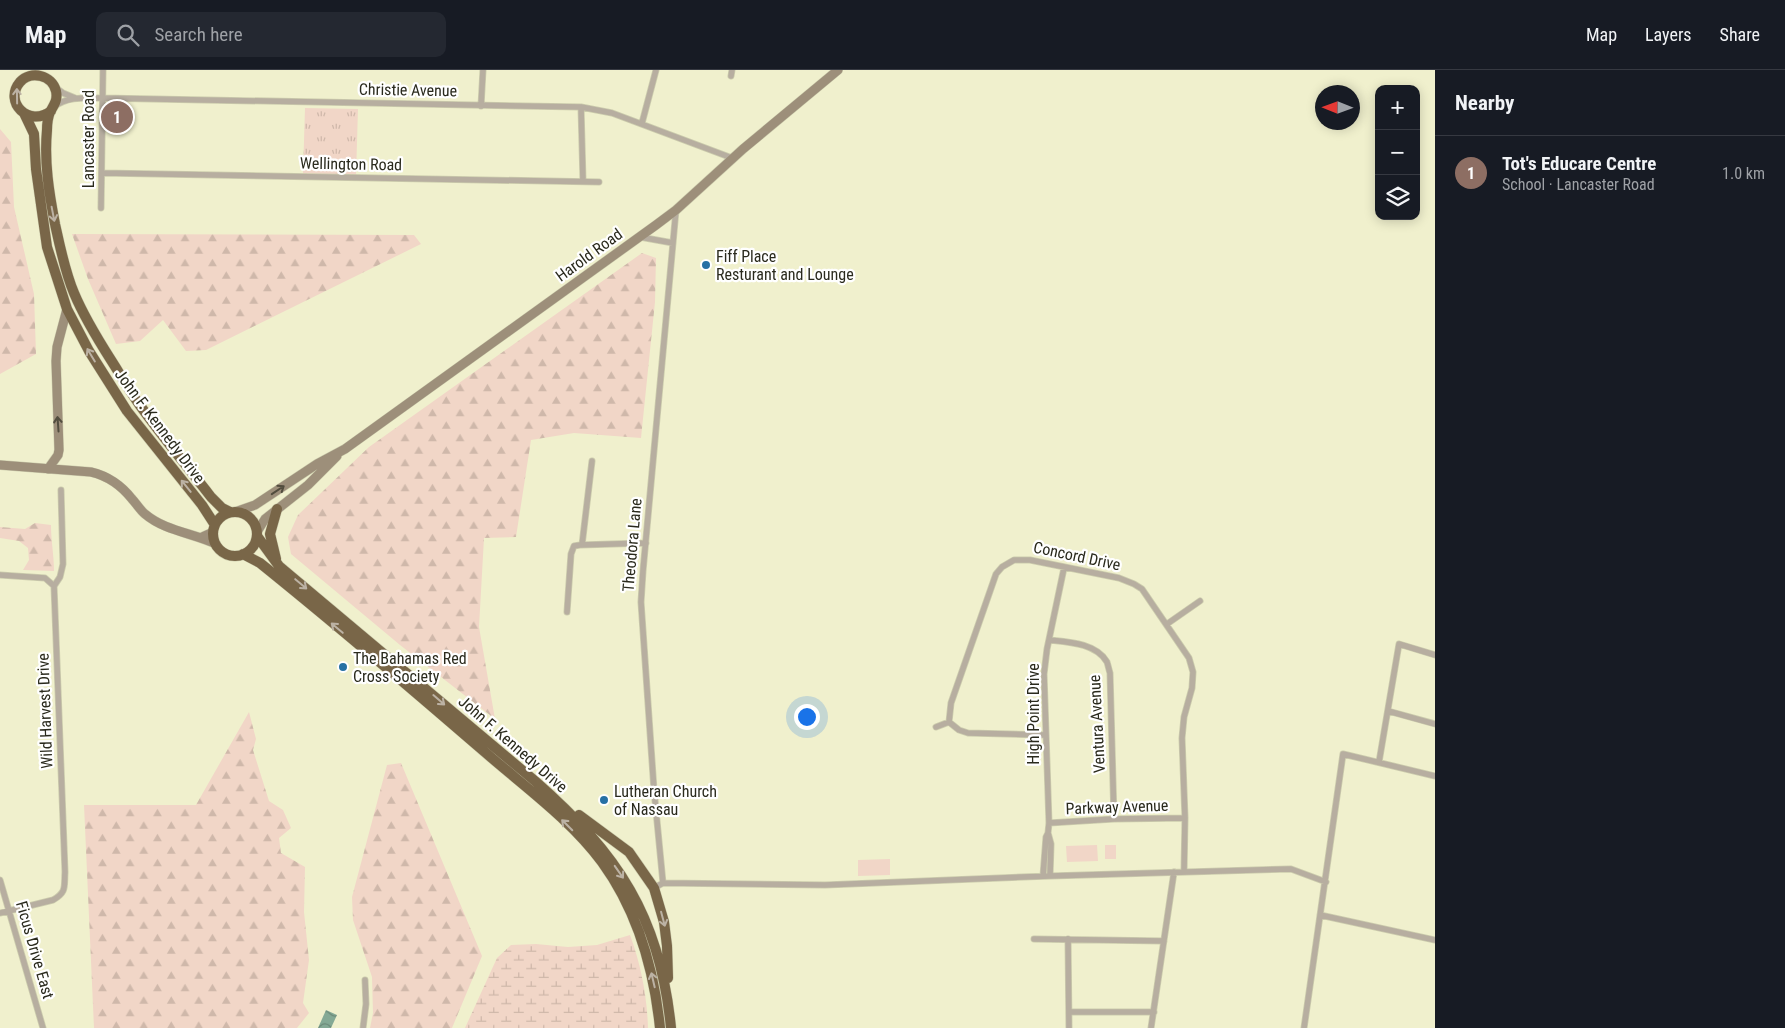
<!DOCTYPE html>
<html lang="en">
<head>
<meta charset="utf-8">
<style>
  body { margin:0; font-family:"Roboto Condensed",sans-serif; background:#242831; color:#f1f3f6 }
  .controls { position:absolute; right:15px; top:15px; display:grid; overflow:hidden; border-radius:10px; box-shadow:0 2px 12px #0003 }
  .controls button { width:45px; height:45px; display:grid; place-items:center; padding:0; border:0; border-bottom:1px solid #363941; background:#171b24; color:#f1f3f6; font:25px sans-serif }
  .compass { position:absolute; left:1315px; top:15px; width:45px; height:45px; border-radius:50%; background:#171b24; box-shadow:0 2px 12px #0003; rotate:271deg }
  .you { position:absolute; left:806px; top:646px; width:18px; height:18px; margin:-12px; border:4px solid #fff; border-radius:50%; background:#1a73e8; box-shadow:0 0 0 8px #1a73e833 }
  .badge { display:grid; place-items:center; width:32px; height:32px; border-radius:50%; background:#2670a4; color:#fff; font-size:16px; font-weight:700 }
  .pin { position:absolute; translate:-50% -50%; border:2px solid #fff; box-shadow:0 1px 5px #0006 }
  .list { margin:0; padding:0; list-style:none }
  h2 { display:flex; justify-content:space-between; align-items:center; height:65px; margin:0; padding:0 20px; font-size:21px }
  h2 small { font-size:16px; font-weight:400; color:#9ea1a6 }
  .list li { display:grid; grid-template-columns:32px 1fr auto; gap:15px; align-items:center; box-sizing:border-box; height:75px; padding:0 20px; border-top:1px solid #363941 }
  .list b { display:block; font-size:19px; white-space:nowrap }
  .list p { margin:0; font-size:16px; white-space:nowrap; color:#9ea1a6 }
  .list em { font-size:16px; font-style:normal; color:#9ea1a6 }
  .icon { flex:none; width:28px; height:28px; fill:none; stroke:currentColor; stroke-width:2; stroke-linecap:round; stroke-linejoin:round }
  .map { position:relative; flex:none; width:1435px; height:958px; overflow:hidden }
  header { display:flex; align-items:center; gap:30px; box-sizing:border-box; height:70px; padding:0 25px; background:#171b24; border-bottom:1px solid #363941 }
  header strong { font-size:24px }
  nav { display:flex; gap:28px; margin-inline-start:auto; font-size:18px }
  .search { width:350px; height:45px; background:#242831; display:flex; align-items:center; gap:12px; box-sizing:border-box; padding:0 18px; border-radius:10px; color:#9ea1a6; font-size:19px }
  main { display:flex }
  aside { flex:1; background:#171b24 }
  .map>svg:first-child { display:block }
</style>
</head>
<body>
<header>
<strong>Map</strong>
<div class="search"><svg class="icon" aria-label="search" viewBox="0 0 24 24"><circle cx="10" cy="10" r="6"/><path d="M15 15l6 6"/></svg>Search here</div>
<nav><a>Map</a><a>Layers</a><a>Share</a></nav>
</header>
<main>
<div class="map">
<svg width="1435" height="958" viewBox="0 0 1435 958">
  <defs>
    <pattern id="forest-firs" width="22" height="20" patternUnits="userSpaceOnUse" patternTransform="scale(1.25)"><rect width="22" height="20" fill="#f1d6c7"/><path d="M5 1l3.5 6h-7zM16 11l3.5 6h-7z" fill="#cfb8aa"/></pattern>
    <pattern id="wetland-marsh" width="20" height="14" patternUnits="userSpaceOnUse" patternTransform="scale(1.25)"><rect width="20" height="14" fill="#f1d6c7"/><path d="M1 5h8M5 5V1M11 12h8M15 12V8" fill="none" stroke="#cfb8aa"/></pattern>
    <pattern id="park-tufts" width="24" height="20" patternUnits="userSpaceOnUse" patternTransform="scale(1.25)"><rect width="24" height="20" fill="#f1d6c7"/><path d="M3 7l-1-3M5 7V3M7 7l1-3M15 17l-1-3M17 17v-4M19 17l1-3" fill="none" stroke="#cfb8aa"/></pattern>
    <pattern id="water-waves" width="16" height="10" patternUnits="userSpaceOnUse" patternTransform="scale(1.25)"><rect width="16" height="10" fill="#84a995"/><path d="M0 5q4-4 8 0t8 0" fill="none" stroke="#6c8a79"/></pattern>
  </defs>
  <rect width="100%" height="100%" fill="#f0f0cd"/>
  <path fill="url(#forest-firs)" d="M 0,59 L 11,72 L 14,137 L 34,224 L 36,284 L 0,304 Z
    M 72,164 L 414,165 L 421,174 L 206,280 L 186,281 L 163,250 L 140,271 L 116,274 L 88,209 Z
    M 642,183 L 656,188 L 655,232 L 641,368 L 574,363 L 531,370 L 516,467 L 484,468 L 479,557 L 495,649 L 400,575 L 291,484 L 288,467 L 298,445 L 369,377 Z
    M 35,453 L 51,455 C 51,471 54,485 54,501 L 23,500 L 29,490 L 28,478 L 19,471 L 0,468 L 0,457 L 25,459 Z
    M 249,642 L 256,669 L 253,680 L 269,731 L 283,740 L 291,758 L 279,768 L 281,783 L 305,797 L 304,842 L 309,890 L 303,933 L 309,943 L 297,958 L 94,958 L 84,735 L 196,735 Z
    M 401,693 L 482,886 L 452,958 L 370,958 L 373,943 L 372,907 L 353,850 L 352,827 L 387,695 Z"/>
  <path fill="url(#wetland-marsh)" d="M 630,865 C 641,895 647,926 648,958 L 465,958 L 497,888 L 511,875 L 536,874 L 568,877 L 597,875 Z"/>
  <path fill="url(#park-tufts)" d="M 305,38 L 358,39 L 356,106 L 303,104 Z"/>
  <path fill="#f1d6c7" d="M 1097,775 L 1098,791 L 1067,792 L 1066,776 Z
    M 1105,775 L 1116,775 L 1116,789 L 1105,789 Z
    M 890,789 L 890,805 L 858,806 L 858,790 Z"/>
  <path fill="url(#water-waves)" d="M 326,940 L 337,945 L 331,958 L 318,958 Z"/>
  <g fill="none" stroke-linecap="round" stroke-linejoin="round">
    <defs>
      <path id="street" d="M 731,6 L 732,0
        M 55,17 L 63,23 L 75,28
        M 481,36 L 483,0
        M 54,37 C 67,26 86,28 102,28 L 581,37 L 612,43 L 732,88
        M 581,37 L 583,111
        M 642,53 L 656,0
        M 102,103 L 599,112
        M 101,138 L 103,0
        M 640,167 L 673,173
        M 582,475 L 592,391
        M 0,505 L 45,508 L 54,516 L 65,802 C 64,817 67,822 53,830 L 0,843
        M 54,516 L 60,507 L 63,494 L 61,420
        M 567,542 L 571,484 L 574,476 L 580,475 L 646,473
        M 1167,554 L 1200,531
        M 1049,570 C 1068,572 1096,573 1107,592 C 1108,595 1109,600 1110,603 L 1114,749
        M 1388,641 L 1435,654
        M 936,657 L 949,652
        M 1045,665 L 968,663 L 959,660 L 949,652 L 951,633 L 996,504 L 1002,497 L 1014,490 L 1030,490 L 1119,508 L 1134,514 L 1142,519 L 1189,588 L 1193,602 L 1192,618 L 1184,647 L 1182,668 L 1185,748 L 1184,802
        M 1379,692 L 1399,574 L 1435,585
        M 1049,753 L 1114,749 L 1185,748
        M 1048,763 L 1051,774 L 1050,806
        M 1043,806 L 1046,767 L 1048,763 L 1049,753 L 1044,604 L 1047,579 L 1064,498
        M 0,810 L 43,958
        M 663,813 L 654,720 L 641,532 L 643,501 L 676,140
        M 654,818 L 663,813 L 825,815 L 1050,806 L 1291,799 L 1326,812
        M 1320,845 L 1435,870
        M 1034,869 L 1164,871
        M 1068,869 L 1069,958
        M 1069,942 L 1154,942
        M 363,958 L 366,934 L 365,910
        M 1151,958 L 1174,802
        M 1304,958 L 1343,684 L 1435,706"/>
      <path id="secondary" d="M 0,395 L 91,402 C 108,406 121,415 132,429 C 136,433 140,440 145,444 C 165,461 193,463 216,474
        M 48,399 L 58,385 L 59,380 L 56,291 L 57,277 L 67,239
        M 235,442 L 255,435 L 317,394 L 345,379 L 656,155 L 676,140 L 743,79 L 838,0
        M 257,462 L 265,449 L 308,415 L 337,386
        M 202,467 L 213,462"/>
      <path id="highway" d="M 51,41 C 29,58 3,32 20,12 C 31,0 52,5 56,21 C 58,30 54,35 50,42 C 48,47 47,54 47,60 C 44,92 49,123 55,154 C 60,177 65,202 74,223 C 84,247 97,268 111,290 C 120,304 129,320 139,334 C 162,366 187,396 211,427 L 222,438 L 230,442
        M 24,43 L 34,64 L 36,99 L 47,177 L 67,239 L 89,281 L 127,341 L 202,435 L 215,455
        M213 464a22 22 0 1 1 44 0a22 22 0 1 1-44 0Z
        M 257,466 L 279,496 L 535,711 C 618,784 660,846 671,958
        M 243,484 L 260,493 C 337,555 412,619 486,683 C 525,717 571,750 602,792 C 637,840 654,899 660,958
        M 276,489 L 270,464 L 277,439
        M 579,745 L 629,782 L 654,818 L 664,852 L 667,876 L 668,908"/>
    </defs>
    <use href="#street" stroke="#ccccad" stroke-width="7"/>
    <use href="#secondary" stroke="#ccccad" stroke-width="10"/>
    <use href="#highway" stroke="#ccccad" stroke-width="11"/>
    <use href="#street" stroke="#b7aea0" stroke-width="5.5"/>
    <use href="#secondary" stroke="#9d8f7a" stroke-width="9"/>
    <use href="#highway" stroke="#796648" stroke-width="10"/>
  </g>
  <defs><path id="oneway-shaft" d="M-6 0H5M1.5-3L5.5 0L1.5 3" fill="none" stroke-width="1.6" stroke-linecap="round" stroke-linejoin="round" transform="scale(1.25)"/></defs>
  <g stroke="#bcb2a4">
    <use href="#oneway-shaft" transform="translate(17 26) rotate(-91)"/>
    <use href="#oneway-shaft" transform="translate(53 144) rotate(79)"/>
    <use href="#oneway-shaft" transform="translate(91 285) rotate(-121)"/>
    <use href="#oneway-shaft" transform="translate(186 416) rotate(-129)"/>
    <use href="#oneway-shaft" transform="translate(301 514) rotate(40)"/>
    <use href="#oneway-shaft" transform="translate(337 558) rotate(-140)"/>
    <use href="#oneway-shaft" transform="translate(439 630) rotate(41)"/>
    <use href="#oneway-shaft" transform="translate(567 755) rotate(-135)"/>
    <use href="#oneway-shaft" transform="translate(619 802) rotate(55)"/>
    <use href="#oneway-shaft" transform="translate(663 849) rotate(75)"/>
    <use href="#oneway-shaft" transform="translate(653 910) rotate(-103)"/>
  </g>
  <g stroke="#524d3e">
    <use href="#oneway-shaft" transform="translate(58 354) rotate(-94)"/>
    <use href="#oneway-shaft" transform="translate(278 420) rotate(-34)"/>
  </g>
  <g fill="#2670a4" stroke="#fff" stroke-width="2">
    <circle cx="706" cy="195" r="5"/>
    <circle cx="343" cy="597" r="5"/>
    <circle cx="604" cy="730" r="5"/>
  </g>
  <g text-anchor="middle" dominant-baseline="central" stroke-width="4.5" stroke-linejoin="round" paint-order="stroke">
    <g font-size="16" fill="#2a2a1d" stroke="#fff">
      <text transform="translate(408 20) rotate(1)">Christie Avenue</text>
      <text transform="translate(88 69) rotate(-90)">Lancaster Road</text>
      <text transform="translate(351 94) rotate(1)">Wellington Road</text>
      <text transform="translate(589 185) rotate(-36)">Harold Road</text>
      <text transform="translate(160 356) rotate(53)">John F. Kennedy Drive</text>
      <text transform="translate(632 475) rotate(-85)">Theodora Lane</text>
      <text transform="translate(1077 486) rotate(12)">Concord Drive</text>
      <text transform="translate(45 641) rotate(-92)">Wild Harvest Drive</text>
      <text transform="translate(1033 644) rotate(-90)">High Point Drive</text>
      <text transform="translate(1097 654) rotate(-93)">Ventura Avenue</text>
      <text transform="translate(513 674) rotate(41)">John F. Kennedy Drive</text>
      <text transform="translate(1117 737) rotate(-2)">Parkway Avenue</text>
      <text transform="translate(35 880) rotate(74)">Ficus Drive East</text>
    </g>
    <g font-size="16" fill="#2a2a1d" stroke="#fff" text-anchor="start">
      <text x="716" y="186">Fiff Place<tspan x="716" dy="18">Resturant and Lounge</tspan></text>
      <text x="353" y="588">The Bahamas Red<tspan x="353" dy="18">Cross Society</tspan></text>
      <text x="614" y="721">Lutheran Church<tspan x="614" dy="18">of Nassau</tspan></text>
    </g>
  </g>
</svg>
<div class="controls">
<button>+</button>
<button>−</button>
<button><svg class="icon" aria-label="layers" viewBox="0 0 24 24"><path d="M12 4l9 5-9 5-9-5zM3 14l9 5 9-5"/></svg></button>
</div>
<svg class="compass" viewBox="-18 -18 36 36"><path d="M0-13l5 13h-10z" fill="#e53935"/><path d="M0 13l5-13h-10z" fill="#9ea1a6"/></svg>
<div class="you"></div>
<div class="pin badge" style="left:117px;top:47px;background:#8d6e63">1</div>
</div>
<aside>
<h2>Nearby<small></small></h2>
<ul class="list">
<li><span class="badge" style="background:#8d6e63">1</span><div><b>Tot's Educare Centre</b><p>School · Lancaster Road</p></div><em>1.0 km</em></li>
</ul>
</aside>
</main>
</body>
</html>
